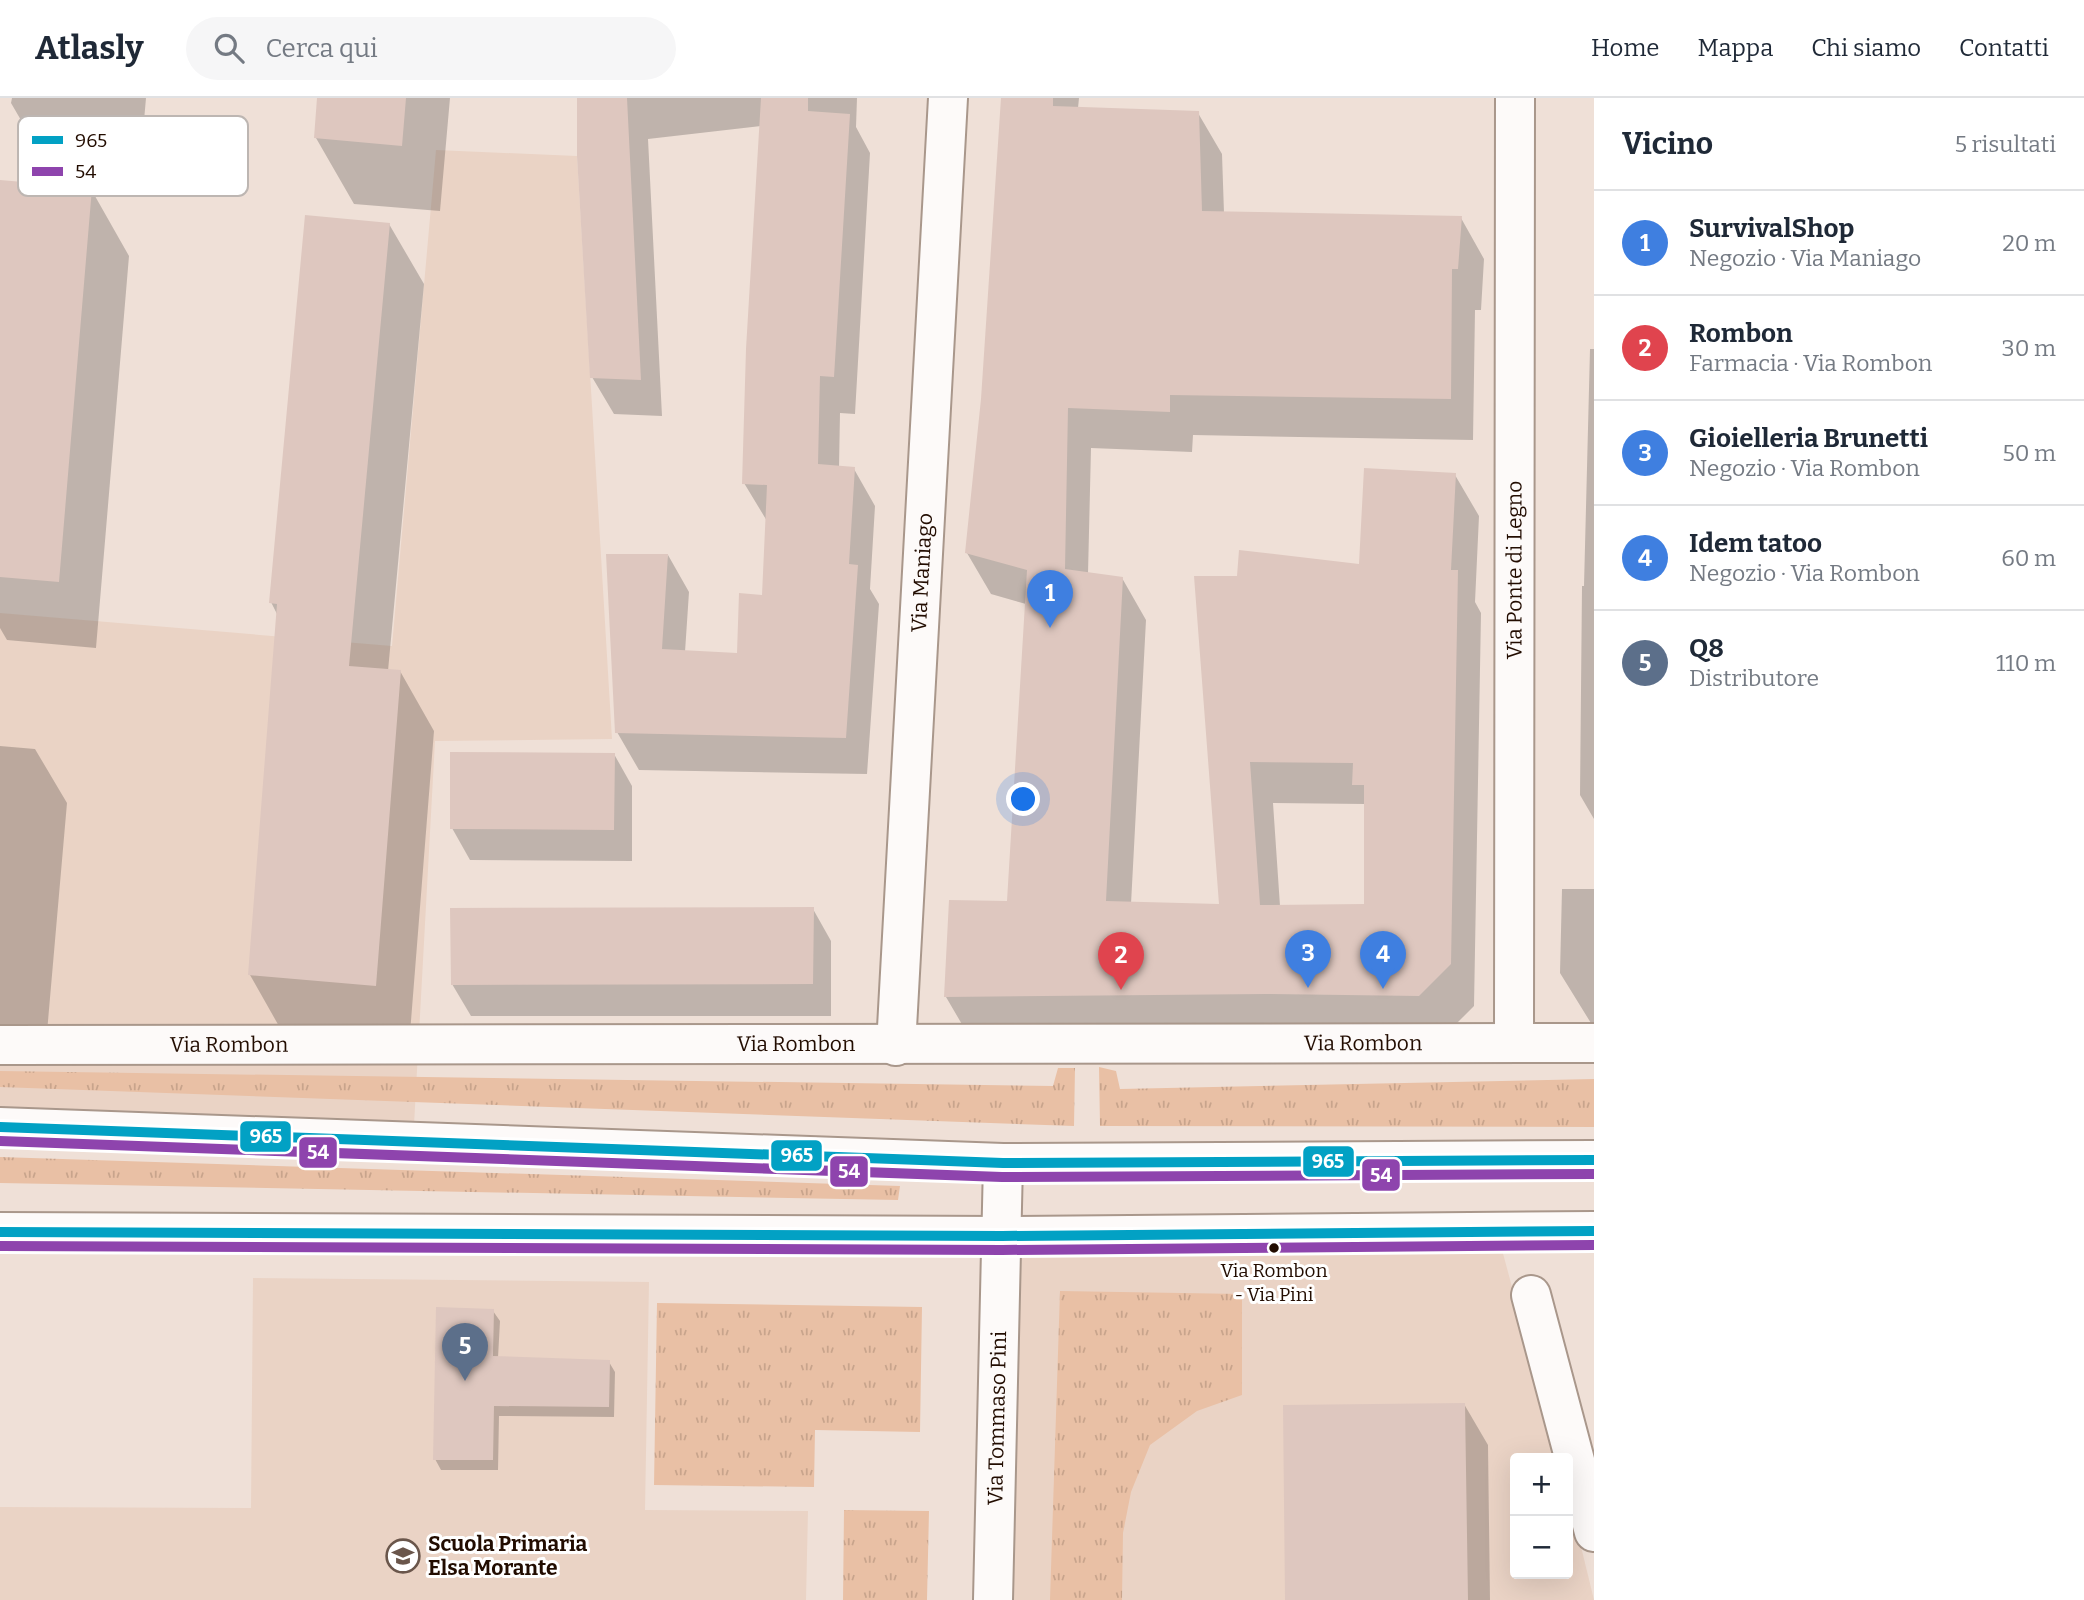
<!DOCTYPE html>
<html lang="it">
<head>
<meta charset="utf-8">
<style>
  body { margin:0; font-family:Bitter,serif; background:#f6f6f7; color:#1f2937 }
  .controls { position:absolute; right:21px; bottom:21px; display:grid; overflow:hidden; border-radius:7px; box-shadow:0 7px 28px #0002 }
  .controls button { width:63px; height:63px; display:grid; place-items:center; padding:0; border:0; border-bottom:2px solid #e0e1e3; background:#fff; color:#1f2937; font:35px sans-serif }
  .you { position:absolute; left:1024px; top:702px; width:24px; height:24px; margin:-18px; border:5px solid #fff; border-radius:50%; background:#1a73e8; box-shadow:0 0 0 10px #1a73e833 }
  .badge { display:grid; place-items:center; width:46px; height:46px; border-radius:50%; background:#6a564b; color:#fff; font-size:23px; font-weight:700 }
  .pin { position:absolute; translate:-50% -58px; filter:drop-shadow(0 2px 4px #0008) }
  .pin::after { content:''; position:absolute; top:37px; width:24px; height:21px; background:inherit; clip-path:polygon(0 0,100% 0,50% 100%) }
  .list { margin:0; padding:0; list-style:none }
  h2 { display:flex; justify-content:space-between; align-items:center; height:91px; margin:0; padding:0 28px; font-size:30px }
  h2 small { font-size:23px; font-weight:400; color:#747a83 }
  .list li { display:grid; grid-template-columns:46px 1fr auto; gap:21px; align-items:center; box-sizing:border-box; height:105px; padding:0 28px; border-top:2px solid #e0e1e3 }
  .list b { display:block; font-size:26px; white-space:nowrap }
  .list p { margin:0; font-size:23px; white-space:nowrap; color:#747a83 }
  .list em { font-size:23px; font-style:normal; color:#747a83 }
  .icon { flex:none; width:38px; height:38px; fill:none; stroke:currentColor; stroke-width:2; stroke-linecap:round; stroke-linejoin:round }
  .map { position:relative; flex:none; width:1594px; height:1502px; overflow:hidden }
  header { display:flex; align-items:center; gap:42px; box-sizing:border-box; height:98px; padding:0 35px; background:#fff; border-bottom:2px solid #e0e1e3 }
  header strong { font-size:33px }
  nav { display:flex; gap:38px; margin-inline-start:auto; font-size:24px }
  .search { width:490px; height:63px; background:#f6f6f7; display:flex; align-items:center; gap:18px; box-sizing:border-box; padding:0 24px; border-radius:38px; color:#747a83; font-size:26px }
  main { display:flex }
  aside { flex:1; background:#fff }
  .map>svg:first-child { display:block }
</style>
</head>
<body>
<header>
<strong>Atlasly</strong>
<div class="search"><svg class="icon" aria-label="search" viewBox="0 0 24 24"><circle cx="10" cy="10" r="6"/><path d="M15 15l6 6"/></svg>Cerca qui</div>
<nav><a>Home</a><a>Mappa</a><a>Chi siamo</a><a>Contatti</a></nav>
</header>
<main>
<div class="map">
<svg width="1594" height="1502" viewBox="0 0 1594 1502">
  <defs>
    <pattern id="grass-tufts" width="24" height="20" patternUnits="userSpaceOnUse" patternTransform="scale(1.75)"><rect width="24" height="20" fill="#e9c0a5"/><path d="M3 7l-1-3M5 7V3M7 7l1-3M15 17l-1-3M17 17v-4M19 17l1-3" fill="none" stroke="#c8a48c"/></pattern>
  </defs>
  <rect width="100%" height="100%" fill="#efe0d7"/>
  <path fill="#ead3c5" d="M 436,52 L 577,58 L 612,641 L 435,643 L 414,1027 L 0,1020 L 0,515 L 392,548 Z
    M 1501,1148 L 1558,1360 L 1515,1360 L 1515,1476 L 1568,1476 L 1568,1395 L 1594,1502 L 1005,1502 L 1015,1153 Z
    M 253,1180 L 649,1184 L 645,1412 L 808,1413 L 806,1502 L 0,1502 L 0,1409 L 251,1410 Z"/>
  <path fill="url(#grass-tufts)" d="M 1099,969 L 1116,973 L 1120,991 L 1594,981 L 1594,1029 L 1100,1028 Z
    M 1058,970 L 1075,970 L 1074,1028 L 0,989 L 0,973 L 1053,988 Z
    M 0,1059 L 900,1088 L 898,1102 L 0,1085 Z
    M 1060,1193 L 1242,1196 L 1242,1297 L 1197,1313 L 1150,1347 L 1131,1394 L 1123,1435 L 1122,1502 L 1050,1502 Z
    M 657,1205 L 922,1209 L 920,1334 L 815,1332 L 814,1389 L 654,1387 Z
    M 844,1412 L 929,1413 L 927,1502 L 843,1502 Z"/>
  <path fill="#0003" fill-rule="evenodd" d="M 12,0 L 146,0 L 139,80 L 50,72 L 11,5 Z
    M 319,0 L 450,0 L 440,113 L 354,106 L 316,40 Z
    M 579,0 L 857,0 L 856,29 L 870,55 L 855,316 L 840,315 L 839,370 L 854,371 L 875,408 L 870,491 L 879,506 L 867,676 L 639,672 L 617,634 L 668,457 L 689,494 L 685,554 L 739,556 L 764,499 L 767,423 L 744,385 L 761,28 L 648,41 L 662,318 L 614,316 L 592,279 Z
    M 1003,0 L 1079,0 L 1078,10 L 1198,15 L 1222,56 L 1224,115 L 1461,120 L 1484,161 L 1481,212 L 1475,212 L 1473,342 L 1193,337 L 1192,354 L 1091,350 L 1088,476 L 1122,480 L 1146,522 L 1131,806 L 1221,808 L 1239,480 L 1361,468 L 1455,377 L 1479,418 L 1475,504 L 1481,515 L 1474,908 L 1443,939 L 970,940 L 946,899 L 1009,805 L 1026,506 L 991,496 L 967,455 L 983,302 ZM 1273,705 L 1365,706 L 1365,808 L 1280,808 Z
    M 91,91 L 129,158 L 96,550 L 7,542 L 0,530 L 0,112 Z
    M 389,126 L 424,186 L 388,573 L 400,573 L 434,633 L 409,948 L 284,937 L 250,877 L 278,518 L 271,504 Z
    M 1590,251 L 1594,251 L 1594,721 L 1580,697 L 1582,488 L 1584,488 Z
    M 0,648 L 35,651 L 67,705 L 46,946 L 0,943 Z
    M 614,656 L 632,688 L 632,763 L 470,762 L 452,730 Z
    M 1562,791 L 1594,791 L 1594,930 L 1560,875 Z
    M 813,811 L 831,843 L 831,918 L 471,918 L 452,886 Z
    M 493,1213 L 500,1223 L 498,1260 L 609,1264 L 615,1274 L 614,1319 L 499,1318 L 498,1372 L 441,1372 L 435,1361 Z
    M 1464,1306 L 1488,1347 L 1490,1502 L 1287,1502 Z"/>
  <path fill="#dec7bf" fill-rule="evenodd" d="M 317,0 L 406,0 L 402,48 L 314,40 Z
    M 577,0 L 627,0 L 641,282 L 590,280 L 577,58 Z
    M 761,0 L 808,0 L 808,13 L 850,16 L 834,279 L 820,278 L 818,366 L 855,369 L 849,466 L 858,467 L 846,640 L 615,635 L 606,456 L 668,456 L 662,551 L 737,555 L 739,495 L 762,497 L 767,387 L 742,386 L 746,251 Z
    M 1001,0 L 1053,0 L 1053,8 L 1199,13 L 1202,113 L 1462,118 L 1458,171 L 1452,171 L 1451,301 L 1170,297 L 1170,314 L 1068,310 L 1065,471 L 1123,479 L 1106,803 L 1219,806 L 1194,478 L 1237,478 L 1239,452 L 1359,466 L 1364,370 L 1456,375 L 1451,472 L 1458,472 L 1451,866 L 1419,898 L 1266,896 L 944,899 L 949,802 L 1007,803 L 1027,472 L 965,455 L 981,301 ZM 1250,664 L 1353,665 L 1352,687 L 1364,687 L 1364,806 L 1260,807 Z
    M 0,82 L 92,90 L 59,484 L 0,479 Z
    M 305,117 L 390,125 L 349,568 L 401,572 L 376,888 L 248,877 L 277,506 L 269,505 Z
    M 450,654 L 615,655 L 614,732 L 450,731 Z
    M 814,809 L 813,886 L 451,887 L 450,810 Z
    M 436,1209 L 494,1211 L 493,1258 L 610,1262 L 609,1309 L 494,1308 L 493,1362 L 433,1362 Z
    M 1465,1305 L 1468,1502 L 1285,1502 L 1283,1307 Z"/>
  <g fill="none" stroke-linecap="round" stroke-linejoin="round">
    <defs>
      <g id="minor">
        <path id="s1" d="M 1514,944 L 1515,0"/>
        <path id="s2" d="M 0,947 L 1594,945"/>
        <path id="s3" d="M 896,948 L 948,0"/>
        <path d="M 1531,1197 L 1594,1434"/>
        <path id="s4" d="M 993,1502 L 1003,1065"/>
      </g>
      <path id="major" d="M 0,1029 L 1003,1065 L 1594,1062
        M 0,1134 L 1002,1138 L 1594,1133"/>
    </defs>
    <use href="#minor" stroke="#a9978b" stroke-width="42"/>
    <use href="#major" stroke="#a9978b" stroke-width="42"/>
    <use href="#minor" stroke="#fdfaf9" stroke-width="38"/>
    <use href="#major" stroke="#fdfaf9" stroke-width="38"/>
    <defs>
      <path id="bus-1" d="M 0,1029 L 1003,1065 L 1594,1062
        M 0,1134 L 1002,1138 L 1594,1133"/>
      <path id="bus-2" d="M 0,1043 L 1002,1079 L 1594,1076
        M 0,1148 L 1002,1152 L 1594,1147"/>
    </defs>
    <use href="#bus-1" stroke="#fff" stroke-width="16"/>
    <use href="#bus-2" stroke="#fff" stroke-width="16"/>
    <use href="#bus-1" stroke="#02a1c4" stroke-width="10"/>
    <use href="#bus-2" stroke="#8e44ad" stroke-width="10"/>
  </g>
  <defs>
    <symbol id="school-ring" viewBox="-11 -11 22 22"><circle r="9.5" fill="#fff" stroke="#6a564b" stroke-width="1.5"/><path d="M0-5L7-2L0 1L-7-2ZM-4 1L0 2.5L4 1V4Q0 6-4 4Z" fill="#6a564b"/></symbol>
  </defs>
  <g fill-rule="evenodd">
    <use href="#school-ring" x="384" y="1439" width="38" height="38"/>
  </g>
  <circle fill="#220c00" stroke="#fff" stroke-width="2.5" cx="1274" cy="1150" r="6"/>
  <g text-anchor="middle" dominant-baseline="central" stroke-width="6" stroke-linejoin="round" paint-order="stroke">
    <g font-size="19" fill="#220c00" stroke="#fff">
      <text x="1274" y="1172">Via Rombon<tspan x="1274" dy="24">- Via Pini</tspan></text>
    </g>
    <g font-size="21" fill="#220c00" stroke="#fff">
      <text stroke="none"><textPath href="#s1" startOffset="472">Via Ponte di Legno</textPath></text>
      <text stroke="none"><textPath href="#s3" startOffset="474">Via Maniago</textPath></text>
      <text stroke="none"><textPath href="#s2" startOffset="1363">Via Rombon</textPath></text>
      <text stroke="none"><textPath href="#s2" startOffset="229">Via Rombon</textPath></text>
      <text stroke="none"><textPath href="#s2" startOffset="796">Via Rombon</textPath></text>
      <text stroke="none"><textPath href="#s4" startOffset="182">Via Tommaso Pini</textPath></text>
    </g>
    <g font-size="21" font-weight="bold" fill="#220c00" stroke="#fff" text-anchor="start">
      <text x="428" y="1446">Scuola Primaria<tspan x="428" dy="24">Elsa Morante</tspan></text>
    </g>
  </g>
  <rect x="18" y="18" width="230" height="80" rx="10" fill="#fff" stroke="#bdb6b2" stroke-width="2"/>
  <rect x="32" y="38" width="31" height="8" fill="#02a1c4"/>
  <rect x="32" y="69" width="31" height="9" fill="#8e44ad"/>
  <g font-size="19" fill="#220c00">
    <text x="75" y="49">965</text>
    <text x="75" y="80">54</text>
  </g>
  <g stroke="#fff" stroke-width="2.5">
    <rect x="239" y="1022" width="53" height="33" rx="7" fill="#02a1c4"/>
    <rect x="298" y="1038" width="40" height="33" rx="7" fill="#8e44ad"/>
    <rect x="770" y="1041" width="53" height="33" rx="7" fill="#02a1c4"/>
    <rect x="1302" y="1047" width="53" height="33" rx="7" fill="#02a1c4"/>
    <rect x="829" y="1057" width="40" height="33" rx="7" fill="#8e44ad"/>
    <rect x="1361" y="1060" width="40" height="34" rx="7" fill="#8e44ad"/>
  </g>
  <g font-size="19" text-anchor="middle" font-weight="bold" fill="#fff">
    <text x="266" y="1045">965</text>
    <text x="318" y="1061">54</text>
    <text x="797" y="1064">965</text>
    <text x="1328" y="1070">965</text>
    <text x="849" y="1080">54</text>
    <text x="1381" y="1084">54</text>
  </g>
</svg>
<div class="controls">
<button>+</button>
<button>−</button>
</div>
<div class="you"></div>
<div class="pin badge" style="left:1050px;top:530px;background:#3f7fe0">1</div>
<div class="pin badge" style="left:1121px;top:892px;background:#e0444e">2</div>
<div class="pin badge" style="left:1308px;top:890px;background:#3f7fe0">3</div>
<div class="pin badge" style="left:1383px;top:891px;background:#3f7fe0">4</div>
<div class="pin badge" style="left:465px;top:1283px;background:#5c6f8a">5</div>
</div>
<aside>
<h2>Vicino<small>5 risultati</small></h2>
<ul class="list">
<li><span class="badge" style="background:#3f7fe0">1</span><div><b>SurvivalShop</b><p>Negozio · Via Maniago</p></div><em>20 m</em></li>
<li><span class="badge" style="background:#e0444e">2</span><div><b>Rombon</b><p>Farmacia · Via Rombon</p></div><em>30 m</em></li>
<li><span class="badge" style="background:#3f7fe0">3</span><div><b>Gioielleria Brunetti</b><p>Negozio · Via Rombon</p></div><em>50 m</em></li>
<li><span class="badge" style="background:#3f7fe0">4</span><div><b>Idem tatoo</b><p>Negozio · Via Rombon</p></div><em>60 m</em></li>
<li><span class="badge" style="background:#5c6f8a">5</span><div><b>Q8</b><p>Distributore</p></div><em>110 m</em></li>
</ul>
</aside>
</main>
</body>
</html>
